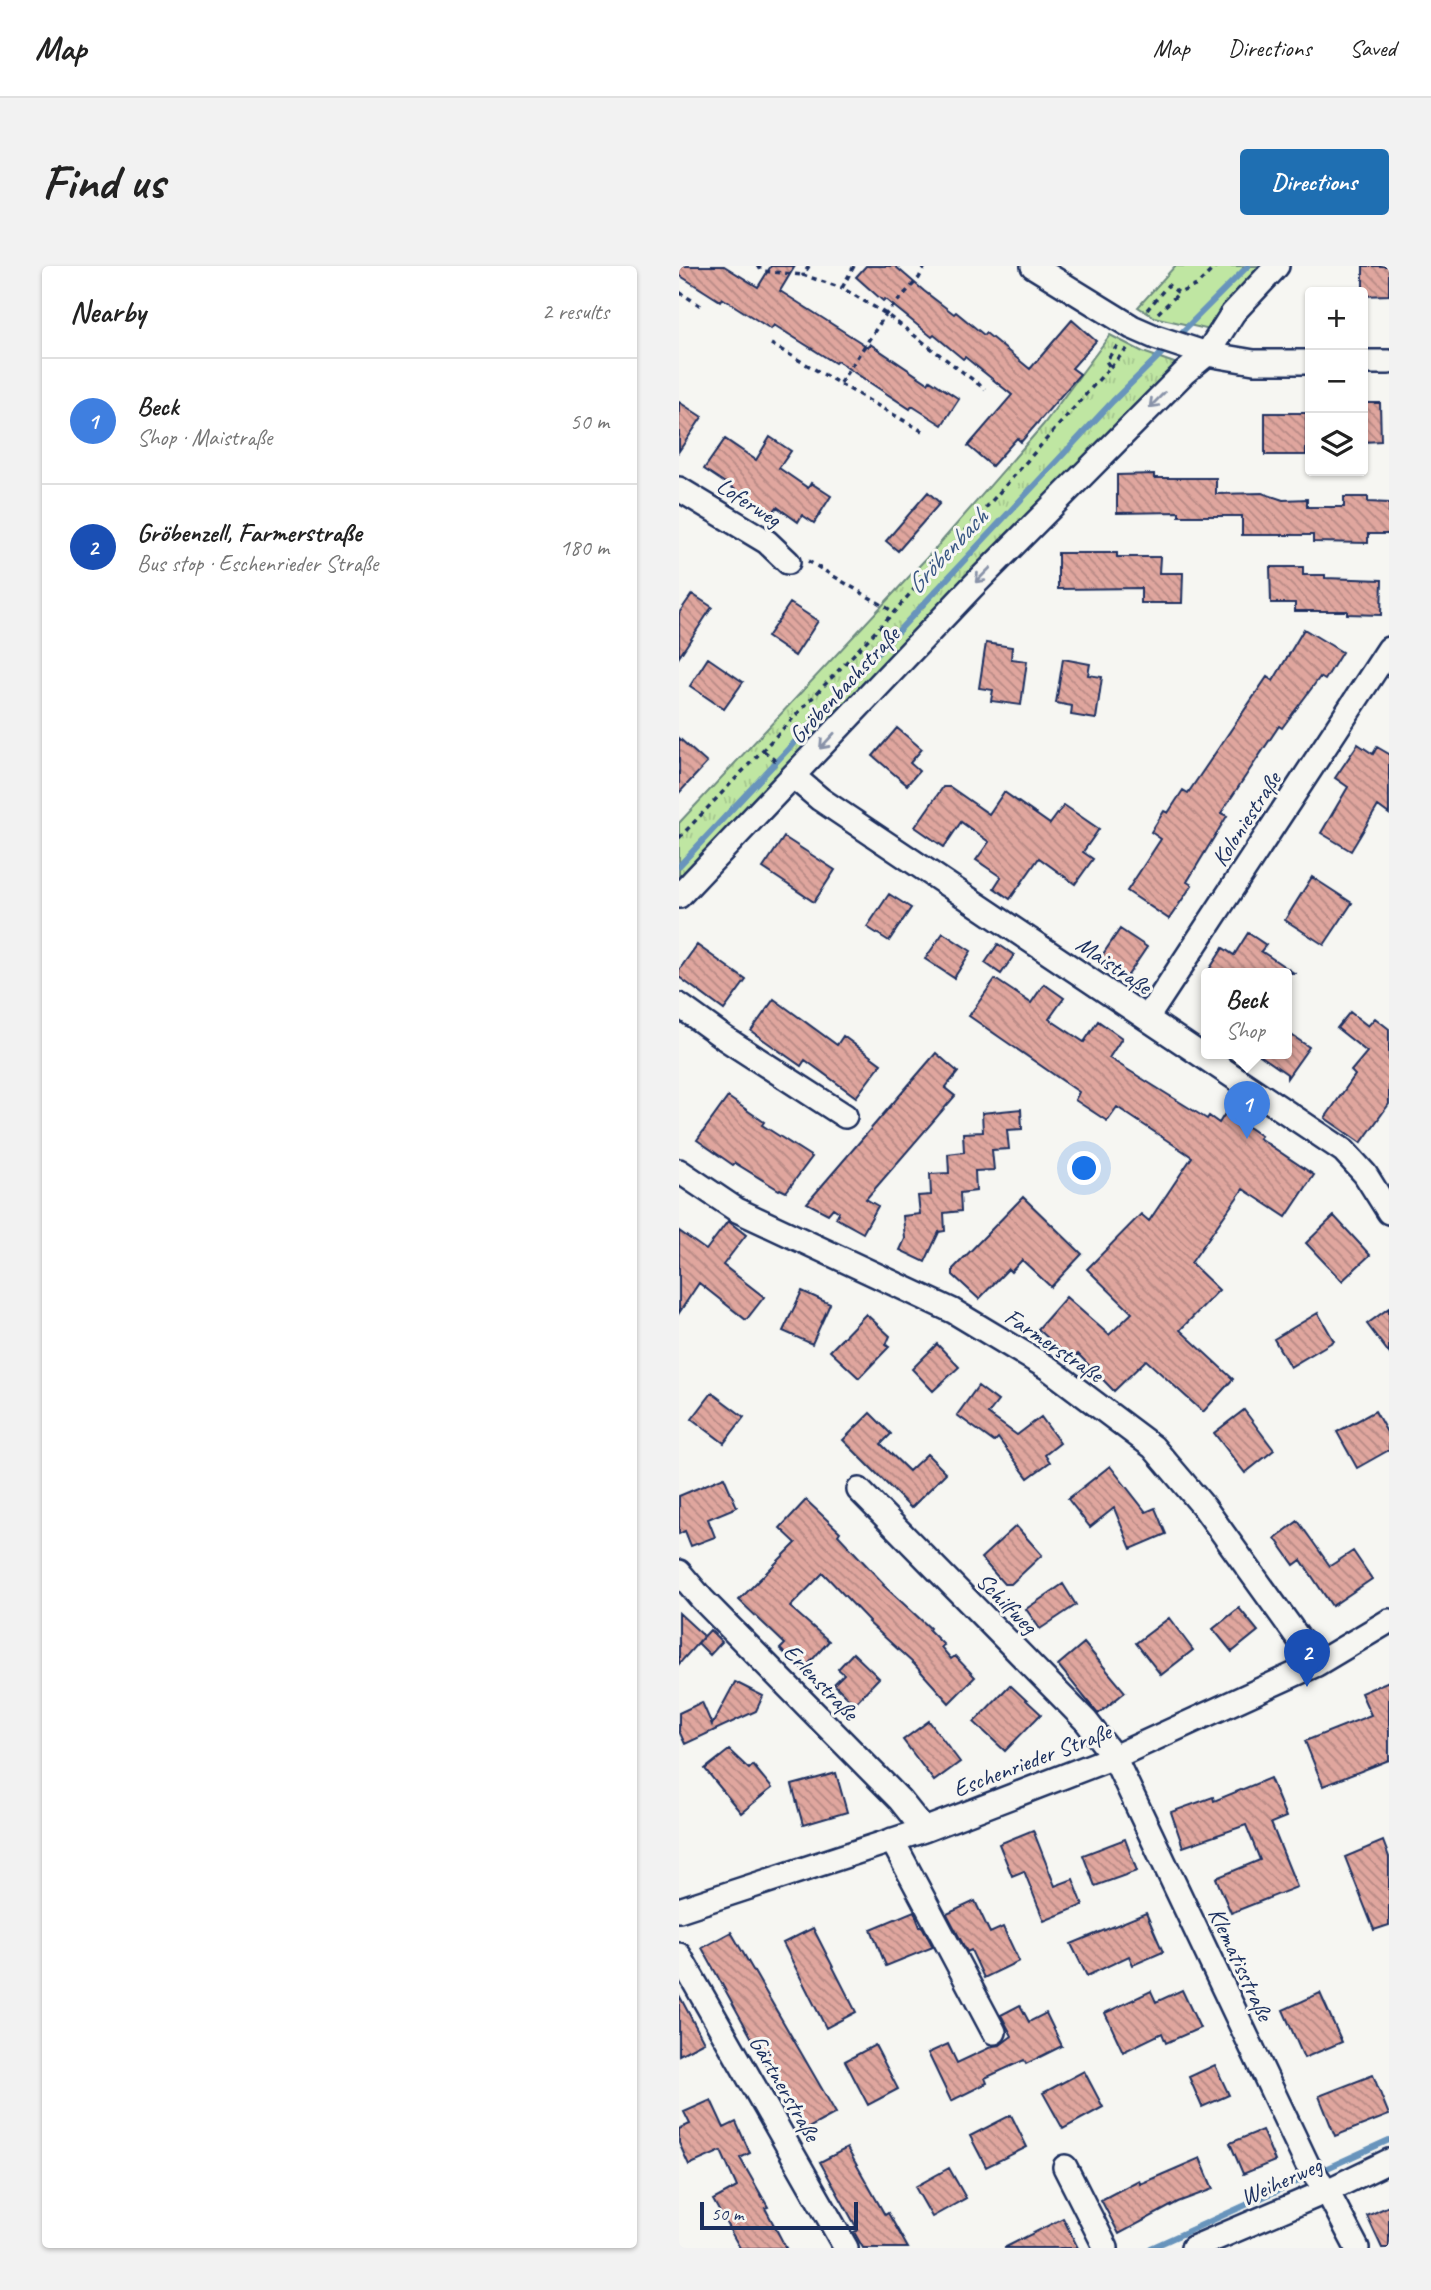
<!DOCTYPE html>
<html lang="en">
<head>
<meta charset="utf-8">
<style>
  body { margin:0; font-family:Caveat,sans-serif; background:#f2f2f2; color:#222 }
  .controls { position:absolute; right:21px; top:21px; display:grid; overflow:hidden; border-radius:7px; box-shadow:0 2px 5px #0004 }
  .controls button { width:63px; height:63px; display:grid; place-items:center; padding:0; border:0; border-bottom:2px solid #e0e0e0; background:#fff; color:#222; font:35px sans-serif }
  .scale { position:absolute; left:21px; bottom:18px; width:158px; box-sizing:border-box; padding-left:7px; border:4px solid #1b2f5e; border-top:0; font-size:19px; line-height:24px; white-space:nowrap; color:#1b2f5e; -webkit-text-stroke:5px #f6f6f2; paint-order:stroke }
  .you { position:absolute; left:406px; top:903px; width:24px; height:24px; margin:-18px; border:5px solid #fff; border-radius:50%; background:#1a73e8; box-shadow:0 0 0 10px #1a73e833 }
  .badge { display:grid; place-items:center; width:46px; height:46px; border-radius:50%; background:#1f6fb2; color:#fff; font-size:23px; font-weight:700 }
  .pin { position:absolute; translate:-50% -58px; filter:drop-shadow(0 2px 4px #0008) }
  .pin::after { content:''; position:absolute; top:37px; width:24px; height:21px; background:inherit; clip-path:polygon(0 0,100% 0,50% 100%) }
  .popup { position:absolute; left:522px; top:702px; width:91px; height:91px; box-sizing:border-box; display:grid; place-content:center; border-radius:7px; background:#fff; filter:drop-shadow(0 2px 5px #0005); font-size:23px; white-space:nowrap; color:#767676 }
  .popup b { font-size:26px; color:#222 }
  .popup::after { content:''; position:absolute; left:50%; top:100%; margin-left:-14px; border:14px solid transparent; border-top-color:#fff }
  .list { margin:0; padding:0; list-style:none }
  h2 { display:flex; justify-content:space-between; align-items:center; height:91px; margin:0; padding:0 28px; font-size:30px }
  h2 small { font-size:23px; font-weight:400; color:#767676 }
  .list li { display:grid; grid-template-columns:46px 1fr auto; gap:21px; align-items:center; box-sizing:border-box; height:126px; padding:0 28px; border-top:2px solid #e0e0e0 }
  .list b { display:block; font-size:26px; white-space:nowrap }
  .list p { margin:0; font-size:23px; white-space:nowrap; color:#767676 }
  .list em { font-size:23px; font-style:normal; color:#767676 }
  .icon { flex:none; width:38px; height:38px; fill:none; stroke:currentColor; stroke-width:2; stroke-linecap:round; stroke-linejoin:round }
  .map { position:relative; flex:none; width:710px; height:1982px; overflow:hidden; border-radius:7px }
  header { display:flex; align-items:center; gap:42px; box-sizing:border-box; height:98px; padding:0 35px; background:#fff; border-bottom:2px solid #e0e0e0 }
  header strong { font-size:33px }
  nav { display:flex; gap:38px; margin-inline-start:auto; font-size:24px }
  .intro { display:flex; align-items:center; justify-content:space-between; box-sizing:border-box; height:168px; padding:0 42px }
  h1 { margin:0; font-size:49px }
  .button { padding:18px 32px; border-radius:7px; background:#1f6fb2; color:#fff; font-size:24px; font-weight:700 }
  main { display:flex; gap:42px; padding:0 42px }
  aside { flex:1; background:#fff; border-radius:7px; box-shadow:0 2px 5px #0004 }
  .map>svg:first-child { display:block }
</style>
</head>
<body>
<header>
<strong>Map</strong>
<nav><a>Map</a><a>Directions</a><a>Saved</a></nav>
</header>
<div class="intro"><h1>Find us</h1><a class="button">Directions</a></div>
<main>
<aside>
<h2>Nearby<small>2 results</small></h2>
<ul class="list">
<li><span class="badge" style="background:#3f7fe0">1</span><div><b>Beck</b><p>Shop · Maistraße</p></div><em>50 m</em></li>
<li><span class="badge" style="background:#1a4fb4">2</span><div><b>Gröbenzell, Farmerstraße</b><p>Bus stop · Eschenrieder Straße</p></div><em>180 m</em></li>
</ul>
</aside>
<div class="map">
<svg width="710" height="1982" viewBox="0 0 710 1982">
  <defs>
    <pattern id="grass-tufts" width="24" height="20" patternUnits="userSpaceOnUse" patternTransform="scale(1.75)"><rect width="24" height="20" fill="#bfe6a2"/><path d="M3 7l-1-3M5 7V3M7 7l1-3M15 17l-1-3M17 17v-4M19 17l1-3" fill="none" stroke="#a4c68e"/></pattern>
    <pattern id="building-back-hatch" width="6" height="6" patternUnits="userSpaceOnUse" patternTransform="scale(1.75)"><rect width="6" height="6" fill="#e0a69e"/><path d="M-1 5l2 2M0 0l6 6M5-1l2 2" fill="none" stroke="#b58884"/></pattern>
  </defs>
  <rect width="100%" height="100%" fill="#f6f6f2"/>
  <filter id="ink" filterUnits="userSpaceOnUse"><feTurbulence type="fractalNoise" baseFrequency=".0143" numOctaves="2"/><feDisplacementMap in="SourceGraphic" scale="14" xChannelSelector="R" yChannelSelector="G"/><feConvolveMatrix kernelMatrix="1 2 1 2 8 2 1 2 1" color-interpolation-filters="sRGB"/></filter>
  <g filter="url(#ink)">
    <path fill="url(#grass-tufts)" stroke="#6d8a80" stroke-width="2" d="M 431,69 L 464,86 L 501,99 L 0,619 L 0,557 L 255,284 L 364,159 Z"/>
    <path fill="#bfe6a2" stroke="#6d8a80" stroke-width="2" d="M 496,0 L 590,0 L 531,64 L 475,51 L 459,41 Z"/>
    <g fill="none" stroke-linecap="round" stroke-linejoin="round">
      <path stroke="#6794bc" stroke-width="6" d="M 496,73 L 569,0
        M 0,600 L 434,135 L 489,81
        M 472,1982 L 710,1874"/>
    </g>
    <path fill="url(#building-back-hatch)" stroke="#1b2f5e" stroke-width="2" d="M 0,0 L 45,0 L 79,21 L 92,0 L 116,0 L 101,25 L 189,81 L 191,78 L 249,117 L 251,114 L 280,133 L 263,159 L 233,140 L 231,143 L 158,95 L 156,97 L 95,59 L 92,63 L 43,32 L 41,35 L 0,9 Z
      M 187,0 L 216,0 L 245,25 L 275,48 L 277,46 L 305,69 L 307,67 L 351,103 L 393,54 L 417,75 L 393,102 L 401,108 L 342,176 L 338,172 L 313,200 L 289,180 L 333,129 L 286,91 L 284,93 L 255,69 L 253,71 L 206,33 L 204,35 L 177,11 Z
      M 684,0 L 710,0 L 710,29 L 684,30 Z
      M 0,136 L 23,151 L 0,185 Z
      M 684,137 L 701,137 L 702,175 L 684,176 Z
      M 586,147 L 627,147 L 627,189 L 586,189 Z
      M 91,171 L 112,185 L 100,202 L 129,222 L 132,217 L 152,230 L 135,257 L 123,249 L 119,256 L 98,241 L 93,248 L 25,203 L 46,173 L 77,194 Z
      M 475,208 L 475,212 L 537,212 L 537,228 L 583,227 L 604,234 L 628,233 L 628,241 L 665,241 L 665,231 L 689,231 L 689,236 L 710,237 L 710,268 L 689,268 L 689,277 L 634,276 L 634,269 L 563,269 L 563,250 L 500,250 L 500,246 L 438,247 L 438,209 Z
      M 249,226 L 261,237 L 219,285 L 207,275 Z
      M 379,287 L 438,287 L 438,291 L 481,291 L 480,307 L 504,307 L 503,337 L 462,337 L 462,322 L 379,323 Z
      M 591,301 L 624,301 L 624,309 L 646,309 L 646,312 L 703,314 L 702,349 L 668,348 L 668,345 L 616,345 L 616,337 L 592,337 Z
      M 13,328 L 33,341 L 0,391 L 0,347 Z
      M 111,337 L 139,355 L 116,390 L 88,371 Z
      M 625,363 L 663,386 L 646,414 L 641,411 L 603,462 L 600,460 L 542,547 L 548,550 L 508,616 L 513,619 L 490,653 L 448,625 L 482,573 L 472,566 L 485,545 L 489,547 L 504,524 L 509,527 L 588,411 L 594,415 Z
      M 307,377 L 333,381 L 332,393 L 348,395 L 342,439 L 312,435 L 314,424 L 300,422 Z
      M 29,392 L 64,416 L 45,443 L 11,420 Z
      M 384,393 L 411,398 L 409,409 L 423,411 L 417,453 L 392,449 L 393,440 L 377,437 Z
      M 218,462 L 243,483 L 231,497 L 240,505 L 228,519 L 194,490 Z
      M 0,472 L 28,497 L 0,527 Z
      M 679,478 L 694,488 L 698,481 L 710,488 L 710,548 L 699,540 L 672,585 L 642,567 L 669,521 L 656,512 Z
      M 264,521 L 271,521 L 310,548 L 325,526 L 371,558 L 385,539 L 420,563 L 404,586 L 414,593 L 396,618 L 360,592 L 331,633 L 315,622 L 322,611 L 297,594 L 310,576 L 282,556 L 265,581 L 236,561 Z
      M 105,571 L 156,604 L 135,636 L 84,602 Z
      M 633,611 L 673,637 L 645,679 L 606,654 Z
      M 210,628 L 232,642 L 210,675 L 188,661 Z
      M 441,663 L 468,681 L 447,712 L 420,694 Z
      M 264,667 L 292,685 L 275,712 L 246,693 Z
      M 569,667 L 587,679 L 582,685 L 615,707 L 528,707 L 544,682 L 555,689 Z
      M 319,678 L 335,689 L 322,708 L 306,697 Z
      M 18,679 L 67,714 L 45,744 L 0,711 L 0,704 Z
      M 316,713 L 352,737 L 365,718 L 385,732 L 370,753 L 405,776 L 419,755 L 443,772 L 430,792 L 528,853 L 530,850 L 540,857 L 547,846 L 582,870 L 580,872 L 635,909 L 607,951 L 564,923 L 512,997 L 540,1024 L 501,1064 L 554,1113 L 524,1146 L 467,1094 L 435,1125 L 399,1088 L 393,1094 L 359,1063 L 387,1031 L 430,1069 L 453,1047 L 408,1003 L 462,948 L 470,955 L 513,891 L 438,841 L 428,855 L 396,834 L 400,826 L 290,750 Z
      M 95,733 L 158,779 L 164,770 L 202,798 L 177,831 L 126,794 L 122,800 L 72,765 Z
      M 671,746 L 689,760 L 696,752 L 710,763 L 710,838 L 682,877 L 646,852 L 676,809 L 672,805 L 688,786 L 658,762 Z
      M 608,766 L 630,781 L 608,812 L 608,808 L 578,787 L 608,787 Z
      M 257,787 L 279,806 L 266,822 L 276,830 L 187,933 L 199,940 L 184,967 L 157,952 L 160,946 L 154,942 L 149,948 L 128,937 Z
      M 49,831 L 85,856 L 83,859 L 133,891 L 107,926 L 101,923 L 100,924 L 56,897 L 54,899 L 18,874 Z
      M 342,843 L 343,863 L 328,864 L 330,883 L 313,884 L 315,904 L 296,905 L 297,925 L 281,927 L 282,945 L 265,947 L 266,965 L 260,966 L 246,996 L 221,984 L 226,973 L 224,950 L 241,948 L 239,930 L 252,929 L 251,908 L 270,907 L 269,888 L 285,886 L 284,867 L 304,866 L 303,847 Z
      M 344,931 L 403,988 L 372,1021 L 343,994 L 332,1006 L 329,1003 L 300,1033 L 274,1009 L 274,1003 Z
      M 655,950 L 691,989 L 663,1015 L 627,977 Z
      M 49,955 L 67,969 L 44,999 L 85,1031 L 67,1054 L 20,1017 L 0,1047 L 0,965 L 27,984 Z
      M 123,1025 L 151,1038 L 133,1078 L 104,1065 Z
      M 710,1042 L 710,1087 L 688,1058 Z
      M 639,1047 L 655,1075 L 611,1101 L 595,1073 Z
      M 187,1048 L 211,1070 L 207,1079 L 210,1081 L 180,1112 L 151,1085 Z
      M 258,1078 L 280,1101 L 254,1125 L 233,1103 Z
      M 299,1120 L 319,1135 L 309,1148 L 338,1169 L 362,1151 L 381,1177 L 366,1189 L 371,1196 L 349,1212 L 319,1172 L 315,1176 L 278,1149 Z
      M 33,1127 L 65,1151 L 45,1177 L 13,1153 Z
      M 565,1144 L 595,1184 L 566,1207 L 535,1167 Z
      M 696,1145 L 710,1170 L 710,1184 L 678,1202 L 658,1166 Z
      M 191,1147 L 212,1168 L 202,1178 L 230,1205 L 248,1188 L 267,1207 L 232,1242 L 164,1174 Z
      M 431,1200 L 467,1246 L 476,1242 L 487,1268 L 452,1283 L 435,1242 L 411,1261 L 389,1233 Z
      M 45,1211 L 58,1241 L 29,1253 L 36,1271 L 12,1280 L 6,1265 L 0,1268 L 0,1230 Z
      M 127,1234 L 161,1266 L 159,1269 L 205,1318 L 204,1319 L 251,1362 L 250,1364 L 265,1379 L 262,1381 L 272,1393 L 276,1390 L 296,1411 L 270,1437 L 235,1398 L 189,1356 L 190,1355 L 144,1307 L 111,1341 L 150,1375 L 124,1404 L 101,1383 L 106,1378 L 60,1334 L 117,1277 L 101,1262 Z
      M 619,1255 L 651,1300 L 674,1285 L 693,1313 L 653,1340 L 622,1294 L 615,1299 L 596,1272 Z
      M 337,1260 L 363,1289 L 332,1318 L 325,1318 L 302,1292 Z
      M 384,1318 L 397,1339 L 361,1363 L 347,1343 Z
      M 560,1342 L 579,1365 L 553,1386 L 534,1363 Z
      M 0,1347 L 25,1370 L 0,1398 Z
      M 490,1352 L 514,1384 L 482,1409 L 457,1377 Z
      M 31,1364 L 43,1376 L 31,1389 L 19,1377 Z
      M 405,1377 L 446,1426 L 419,1448 L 379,1399 Z
      M 174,1387 L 200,1412 L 175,1438 L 155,1418 L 165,1408 L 159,1403 Z
      M 710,1415 L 710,1494 L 644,1520 L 626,1475 L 692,1449 L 682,1427 Z
      M 56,1416 L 84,1430 L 77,1445 L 6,1478 L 0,1465 L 0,1447 L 23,1436 L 33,1459 Z
      M 331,1419 L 362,1448 L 326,1485 L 295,1456 Z
      M 250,1455 L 281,1496 L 255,1515 L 224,1474 Z
      M 50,1484 L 70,1503 L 74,1499 L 93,1522 L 62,1547 L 26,1503 Z
      M 157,1507 L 168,1546 L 124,1559 L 113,1519 Z
      M 591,1512 L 607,1551 L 592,1557 L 618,1621 L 552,1647 L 537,1612 L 581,1594 L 567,1559 L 504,1581 L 492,1546 L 534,1531 L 535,1535 Z
      M 354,1564 L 376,1620 L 394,1613 L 404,1639 L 365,1655 L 345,1605 L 333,1610 L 320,1578 Z
      M 446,1573 L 458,1605 L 416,1620 L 404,1589 Z
      M 704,1575 L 710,1591 L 710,1659 L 695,1664 L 666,1591 Z
      M 296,1635 L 311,1667 L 324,1661 L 340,1695 L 305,1712 L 292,1684 L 288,1686 L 268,1648 Z
      M 235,1645 L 241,1661 L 243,1660 L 254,1681 L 207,1700 L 192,1663 Z
      M 467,1647 L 484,1686 L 454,1699 L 450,1690 L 408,1710 L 392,1678 Z
      M 134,1662 L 177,1746 L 147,1762 L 104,1677 Z
      M 52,1666 L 157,1847 L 124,1865 L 23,1682 Z
      M 503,1724 L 521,1762 L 487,1777 L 483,1767 L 444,1786 L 426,1747 L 472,1725 L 477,1736 Z
      M 641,1727 L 663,1776 L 625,1792 L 604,1744 Z
      M 0,1729 L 25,1776 L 0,1789 Z
      M 341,1739 L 350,1756 L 367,1747 L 383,1780 L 347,1798 L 345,1794 L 306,1812 L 308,1817 L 272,1835 L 249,1787 L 269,1778 L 278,1797 L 314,1780 L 321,1779 L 333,1770 L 322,1749 Z
      M 196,1779 L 219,1823 L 189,1839 L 166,1795 Z
      M 536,1799 L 550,1829 L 523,1841 L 510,1811 Z
      M 405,1805 L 424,1841 L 384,1863 L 364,1827 Z
      M 694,1809 L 710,1849 L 656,1870 L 640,1830 Z
      M 32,1834 L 45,1862 L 57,1856 L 71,1887 L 61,1892 L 89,1941 L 86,1942 L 107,1982 L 61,1982 L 34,1934 L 58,1921 L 42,1885 L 10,1899 L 0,1877 L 0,1863 L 11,1858 L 5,1846 Z
      M 332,1849 L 348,1881 L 307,1901 L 291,1870 Z
      M 583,1864 L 596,1895 L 564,1908 L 551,1877 Z
      M 168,1882 L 206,1949 L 209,1947 L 229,1982 L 184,1982 L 175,1966 L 179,1964 L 141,1896 Z
      M 521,1892 L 534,1923 L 499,1936 L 440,1968 L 422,1934 L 460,1914 L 461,1918 Z
      M 270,1902 L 287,1932 L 253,1951 L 236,1921 Z
      M 710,1940 L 710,1982 L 703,1982 L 688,1950 Z
      M 384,1952 L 399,1982 L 325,1982 Z"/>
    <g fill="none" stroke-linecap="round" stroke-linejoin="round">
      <defs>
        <path id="minor" d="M 354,0 L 453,61 L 476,71 L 528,88 L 575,96 L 631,96
          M 684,96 L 710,96
          M 0,223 L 88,276 L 109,296
          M 115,511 L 141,533 L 665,885 L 686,908 L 710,946
          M 0,630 L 293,321 L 505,107 L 528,88 L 554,47 L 598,0
          M 0,739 L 47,773 L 166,850
          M 468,752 L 710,383
          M 0,905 L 58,944 L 274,1045 L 369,1102 L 474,1181 L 525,1241 L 638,1398
          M 180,1224 L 407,1455 L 435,1491 L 628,1898 L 648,1925 L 678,1982
          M 0,1306 L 23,1333 L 221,1534 L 245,1564
          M 213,1574 L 315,1766
          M 0,1644 L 245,1564 L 435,1491 L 638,1398 L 710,1355
          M 0,1689 L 167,1982
          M 386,1901 L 427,1982
          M 514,1982 L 648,1925 L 710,1895"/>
      </defs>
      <use href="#minor" stroke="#1b2f5e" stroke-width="28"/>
      <path stroke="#1b2f5e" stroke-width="3.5" stroke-dasharray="5 5" stroke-linecap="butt" d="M 78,0 L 84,5 L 124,9
        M 130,0 L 124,9 L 163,22
        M 175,0 L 163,22 L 207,48 L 306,123
        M 0,26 L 25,42
        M 468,44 L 489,19 L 500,27 L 518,19 L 537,0
        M 479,47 L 500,27
        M 92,78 L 243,165
        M 431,101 L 449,82
        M 161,117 L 207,48 L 240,12 L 246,0
        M 129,295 L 215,346
        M 85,485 L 99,497
        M 0,572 L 215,346 L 431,101 L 427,95 L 441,76"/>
      <use href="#minor" stroke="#f6f6f2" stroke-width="23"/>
    </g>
    <defs><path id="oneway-shaft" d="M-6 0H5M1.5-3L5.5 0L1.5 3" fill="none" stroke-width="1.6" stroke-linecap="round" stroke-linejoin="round" transform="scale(1.75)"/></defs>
    <g stroke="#8892a8">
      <use href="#oneway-shaft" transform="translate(478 134) rotate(135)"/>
      <use href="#oneway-shaft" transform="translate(304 309) rotate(135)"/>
      <use href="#oneway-shaft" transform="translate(148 475) rotate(133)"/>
    </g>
  </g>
  <g text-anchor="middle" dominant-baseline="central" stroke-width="6" stroke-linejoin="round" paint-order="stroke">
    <g font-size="24" fill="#1b2f5e" stroke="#f6f6f2">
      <text transform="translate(70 236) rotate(33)">Loferweg</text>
      <text transform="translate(165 419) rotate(-47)">Gröbenbachstraße</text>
      <text transform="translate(567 553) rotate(-57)">Koloniestraße</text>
      <text transform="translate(435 699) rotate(34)">Maistraße</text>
      <text transform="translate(375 1079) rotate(34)">Farmerstraße</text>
      <text transform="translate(328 1337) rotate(45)">Schilfweg</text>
      <text transform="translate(142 1416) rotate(46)">Erlenstraße</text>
      <text transform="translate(353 1494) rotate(-21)">Eschenrieder Straße</text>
      <text transform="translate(562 1698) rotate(65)">Klematisstraße</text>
      <text transform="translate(106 1822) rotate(60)">Gärtnerstraße</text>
      <text transform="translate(602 1915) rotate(-24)">Weiherweg</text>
    </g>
    <g font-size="26" font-style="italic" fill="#3b5985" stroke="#f6f6f2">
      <text transform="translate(268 285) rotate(-47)">Gröbenbach</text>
    </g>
  </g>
</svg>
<div class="controls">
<button>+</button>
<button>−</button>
<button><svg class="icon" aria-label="layers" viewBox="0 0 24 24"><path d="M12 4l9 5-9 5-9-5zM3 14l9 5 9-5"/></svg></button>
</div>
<div class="scale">50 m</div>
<div class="you"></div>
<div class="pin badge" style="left:568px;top:873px;background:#3f7fe0">1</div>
<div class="popup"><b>Beck</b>Shop</div>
<div class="pin badge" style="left:628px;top:1421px;background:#1a4fb4">2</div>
</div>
</main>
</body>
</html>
